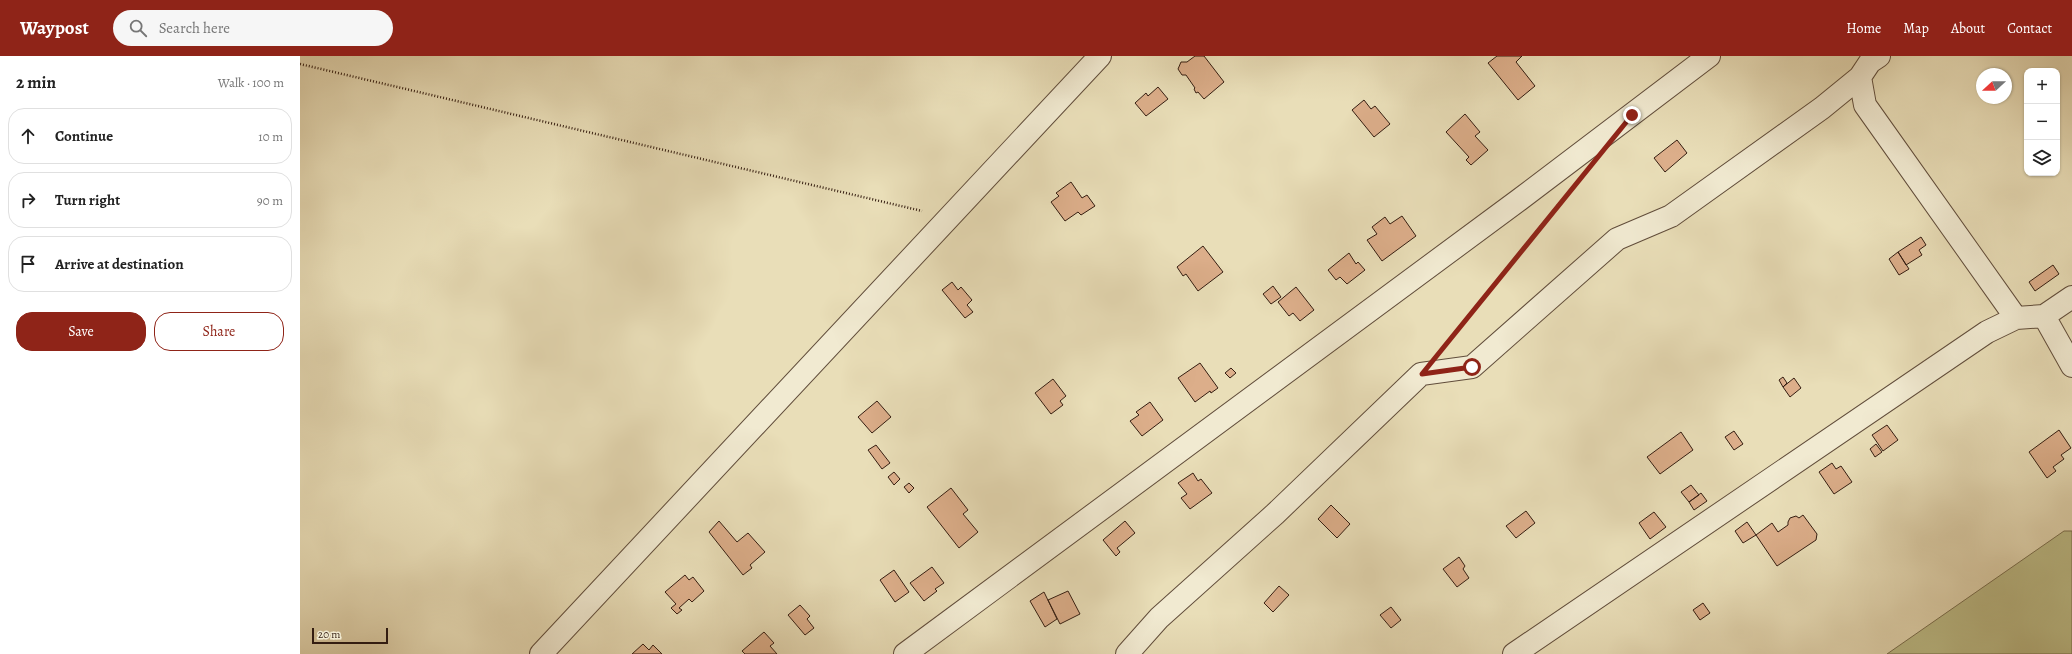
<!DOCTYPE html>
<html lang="en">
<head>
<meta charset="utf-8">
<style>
  body { margin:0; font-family:Alegreya,serif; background:#f6f6f6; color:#222 }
  .controls { position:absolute; right:12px; top:12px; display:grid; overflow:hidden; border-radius:8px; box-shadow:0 1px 3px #0004 }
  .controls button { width:36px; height:36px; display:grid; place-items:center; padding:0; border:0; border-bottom:1px solid #e0e0e0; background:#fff; color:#222; font:20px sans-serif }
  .compass { position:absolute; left:1676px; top:12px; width:36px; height:36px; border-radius:50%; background:#fff; box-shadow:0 1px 3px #0004; rotate:249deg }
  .scale { position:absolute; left:12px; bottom:10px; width:76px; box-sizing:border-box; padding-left:4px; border:2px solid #341d11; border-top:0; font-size:11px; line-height:14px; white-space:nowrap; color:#341d11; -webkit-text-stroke:3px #f1ead1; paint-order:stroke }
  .stop { position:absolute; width:12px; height:12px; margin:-9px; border:3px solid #8f2418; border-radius:50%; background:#fff }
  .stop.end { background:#8f2418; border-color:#fff; box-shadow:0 1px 4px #0008 }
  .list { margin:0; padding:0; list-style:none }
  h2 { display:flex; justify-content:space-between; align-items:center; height:52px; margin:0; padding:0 16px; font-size:17px }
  h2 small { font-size:13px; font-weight:400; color:#767676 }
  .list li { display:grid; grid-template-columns:26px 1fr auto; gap:12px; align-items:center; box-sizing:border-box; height:56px; margin:0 8px 8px; padding:0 8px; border:1px solid #e0e0e0; border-radius:16px }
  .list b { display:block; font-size:15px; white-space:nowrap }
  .list em { font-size:13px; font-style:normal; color:#767676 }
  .actions { display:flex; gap:8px; padding:12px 16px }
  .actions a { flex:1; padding:9px 0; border:1px solid #8f2418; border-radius:16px; text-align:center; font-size:14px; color:#8f2418 }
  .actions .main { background:#8f2418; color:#fff }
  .icon { flex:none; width:22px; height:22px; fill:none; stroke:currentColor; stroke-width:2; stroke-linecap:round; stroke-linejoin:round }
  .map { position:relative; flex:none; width:1772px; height:598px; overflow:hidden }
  header { display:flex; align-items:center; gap:24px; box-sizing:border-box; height:56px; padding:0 20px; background:#8f2418; color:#fff }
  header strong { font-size:19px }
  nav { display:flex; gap:22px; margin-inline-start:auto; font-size:14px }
  .search { width:280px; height:36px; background:#f6f6f6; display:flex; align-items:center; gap:10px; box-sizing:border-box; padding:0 14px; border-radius:22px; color:#767676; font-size:15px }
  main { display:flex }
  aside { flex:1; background:#fff }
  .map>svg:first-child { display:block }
</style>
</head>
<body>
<header>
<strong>Waypost</strong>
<div class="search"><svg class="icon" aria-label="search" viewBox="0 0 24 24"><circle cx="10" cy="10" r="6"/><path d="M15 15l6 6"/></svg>Search here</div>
<nav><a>Home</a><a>Map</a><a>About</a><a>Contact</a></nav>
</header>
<main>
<aside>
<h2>2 min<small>Walk · 100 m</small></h2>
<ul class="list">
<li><svg class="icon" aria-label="ahead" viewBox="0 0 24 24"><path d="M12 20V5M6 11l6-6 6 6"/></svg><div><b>Continue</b></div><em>10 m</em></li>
<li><svg class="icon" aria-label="right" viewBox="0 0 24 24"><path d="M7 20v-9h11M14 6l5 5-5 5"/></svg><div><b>Turn right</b></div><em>90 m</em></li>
<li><svg class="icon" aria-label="arrive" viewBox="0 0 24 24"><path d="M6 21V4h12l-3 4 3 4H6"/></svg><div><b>Arrive at destination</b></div></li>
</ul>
<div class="actions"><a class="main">Save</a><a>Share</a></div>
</aside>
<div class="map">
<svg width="1772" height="598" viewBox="0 0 1772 598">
  <rect width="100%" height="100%" fill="#e9deb8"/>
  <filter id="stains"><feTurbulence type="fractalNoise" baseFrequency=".005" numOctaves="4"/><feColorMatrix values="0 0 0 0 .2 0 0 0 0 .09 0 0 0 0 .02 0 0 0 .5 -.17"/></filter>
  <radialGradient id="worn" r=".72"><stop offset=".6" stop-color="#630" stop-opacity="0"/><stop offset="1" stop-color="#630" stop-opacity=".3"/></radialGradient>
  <path fill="#bebf8a" stroke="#796e4e" d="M 1764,475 L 1772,475 L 1772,598 L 1587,598 Z"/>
  <path fill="#dcae8a" stroke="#341d11" d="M 895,0 L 904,0 L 924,26 L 904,43 L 898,36 L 896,37 L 894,33 L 895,32 L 886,19 L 882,19 L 878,13 L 881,6 L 887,6 Z
    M 1197,0 L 1222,0 L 1216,6 L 1235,30 L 1218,44 L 1188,7 Z
    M 858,31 L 868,43 L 846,60 L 835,47 L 846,37 L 848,40 Z
    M 1064,44 L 1071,53 L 1075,50 L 1090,68 L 1074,81 L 1052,54 Z
    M 1165,58 L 1180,76 L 1175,80 L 1188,94 L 1171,109 L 1166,104 L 1169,101 L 1146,76 Z
    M 1377,84 L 1387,97 L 1365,116 L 1354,102 Z
    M 771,126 L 782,142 L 787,139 L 795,150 L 781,159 L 778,156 L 765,165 L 751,146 L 759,140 L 756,137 Z
    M 1102,160 L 1116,180 L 1082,205 L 1067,184 L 1077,178 L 1072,171 L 1085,161 L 1090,168 Z
    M 1621,181 L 1626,189 L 1619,194 L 1622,199 L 1606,209 L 1598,196 Z
    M 903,190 L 923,216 L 898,235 L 886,218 L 883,220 L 877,211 Z
    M 1598,196 L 1609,213 L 1599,219 L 1589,203 Z
    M 1049,197 L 1056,208 L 1058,206 L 1065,214 L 1047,228 L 1040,221 L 1036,224 L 1028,214 Z
    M 1753,209 L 1759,218 L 1735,235 L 1729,226 Z
    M 652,226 L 658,234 L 661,231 L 672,244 L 667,249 L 673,256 L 665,262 L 642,234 Z
    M 973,230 L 981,241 L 971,248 L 963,238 Z
    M 996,231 L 1014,254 L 1000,265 L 993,257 L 989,260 L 978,246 Z
    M 900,307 L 918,332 L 911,337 L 910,335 L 895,346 L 878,322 Z
    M 931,312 L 936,317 L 930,322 L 925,317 Z
    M 1483,321 L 1487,327 L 1483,331 L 1479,324 Z
    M 1494,322 L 1501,332 L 1490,341 L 1483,331 Z
    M 753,323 L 766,340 L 760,345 L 763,349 L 751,358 L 735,337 Z
    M 577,345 L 591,361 L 572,377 L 558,361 Z
    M 850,346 L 863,364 L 842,380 L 830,365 L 839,359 L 836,356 Z
    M 1587,369 L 1598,384 L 1583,395 L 1572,379 Z
    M 1759,374 L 1771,392 L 1761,399 L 1764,403 L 1753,411 L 1756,415 L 1747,422 L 1729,396 Z
    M 1434,375 L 1443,388 L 1434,394 L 1425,381 Z
    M 1381,376 L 1393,394 L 1360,418 L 1347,401 Z
    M 1576,388 L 1582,396 L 1575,401 L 1570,393 Z
    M 576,389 L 590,407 L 582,413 L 568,394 Z
    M 1532,407 L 1536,413 L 1541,410 L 1552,426 L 1534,438 L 1519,416 Z
    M 594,416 L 600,423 L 594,429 L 588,421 Z
    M 893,417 L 898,425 L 901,423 L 912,437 L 890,453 L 881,442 L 887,438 L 878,427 Z
    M 609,427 L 614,432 L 609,437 L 604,431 Z
    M 1391,429 L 1399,439 L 1389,446 L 1381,436 Z
    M 651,432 L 668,454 L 663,458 L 678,476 L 659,492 L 627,451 Z
    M 1401,437 L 1407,445 L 1394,454 L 1389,446 Z
    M 1031,449 L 1050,468 L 1037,482 L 1018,463 Z
    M 1226,455 L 1235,467 L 1216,482 L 1206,470 Z
    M 1354,456 L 1366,471 L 1350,483 L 1339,467 Z
    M 1503,459 L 1517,478 L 1516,484 L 1477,510 L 1456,479 L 1472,467 L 1478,476 L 1488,469 L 1488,466 L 1490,462 L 1496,460 L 1499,462 Z
    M 419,465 L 437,486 L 448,477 L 465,496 L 450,509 L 452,512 L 443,519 L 409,476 Z
    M 825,465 L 835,477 L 817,492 L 820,496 L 816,500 L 803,484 Z
    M 1447,466 L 1456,479 L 1443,487 L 1435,475 Z
    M 1159,501 L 1165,510 L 1163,513 L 1169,522 L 1157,531 L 1143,513 Z
    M 632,511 L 644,527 L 635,533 L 637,535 L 624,545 L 610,527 Z
    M 594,514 L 609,536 L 595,546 L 580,524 Z
    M 385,519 L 389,524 L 393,521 L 404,535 L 392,546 L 389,543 L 379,552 L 382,554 L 377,558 L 371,552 L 376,548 L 365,536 Z
    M 979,530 L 989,539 L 973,556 L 964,547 Z
    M 768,535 L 780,558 L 760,568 L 748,544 Z
    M 744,536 L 757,563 L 745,571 L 730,545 Z
    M 1403,547 L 1410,557 L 1400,564 L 1393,554 Z
    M 500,549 L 510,560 L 507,563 L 514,572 L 505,579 L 488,559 Z
    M 1091,551 L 1101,564 L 1091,572 L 1080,559 Z
    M 464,576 L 474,587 L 470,590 L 477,598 L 445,598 L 442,595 Z
    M 343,588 L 349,594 L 353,589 L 362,598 L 332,598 Z"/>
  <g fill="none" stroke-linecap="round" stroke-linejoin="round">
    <defs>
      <path id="minor" d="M 1560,21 L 1565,49 L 1716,262
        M 1744,260 L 1772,310
        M 241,598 L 800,0
        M 605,598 L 1219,144 L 1409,0
        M 827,598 L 859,562 L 975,458 L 1121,318 L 1172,311 L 1317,183 L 1371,160 L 1522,52 L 1560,21 L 1570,6 L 1579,0
        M 1214,598 L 1687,276 L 1716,262 L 1744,260 L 1772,241"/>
    </defs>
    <use href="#minor" stroke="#614d3b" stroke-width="24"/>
    <path stroke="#341d11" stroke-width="2.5" stroke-dasharray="1 2" stroke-linecap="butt" d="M 0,8 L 622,155
      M 1144,290 L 1263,143"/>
    <use href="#minor" stroke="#f1ead1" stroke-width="22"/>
  </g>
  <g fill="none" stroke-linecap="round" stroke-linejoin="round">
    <path stroke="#8f2418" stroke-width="5" d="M 1172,311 L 1122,318 L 1332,59"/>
  </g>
  <rect width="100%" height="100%" filter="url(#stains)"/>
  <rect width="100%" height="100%" fill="url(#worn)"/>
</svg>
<div class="controls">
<button>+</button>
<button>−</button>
<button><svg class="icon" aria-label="layers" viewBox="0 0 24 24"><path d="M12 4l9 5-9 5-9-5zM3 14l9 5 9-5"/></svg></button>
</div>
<svg class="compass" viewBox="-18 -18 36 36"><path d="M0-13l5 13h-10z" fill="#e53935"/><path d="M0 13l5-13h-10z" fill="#767676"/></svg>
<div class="scale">20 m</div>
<div class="stop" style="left:1172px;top:311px"></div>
<div class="stop end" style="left:1332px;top:59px"></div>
</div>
</main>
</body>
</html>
